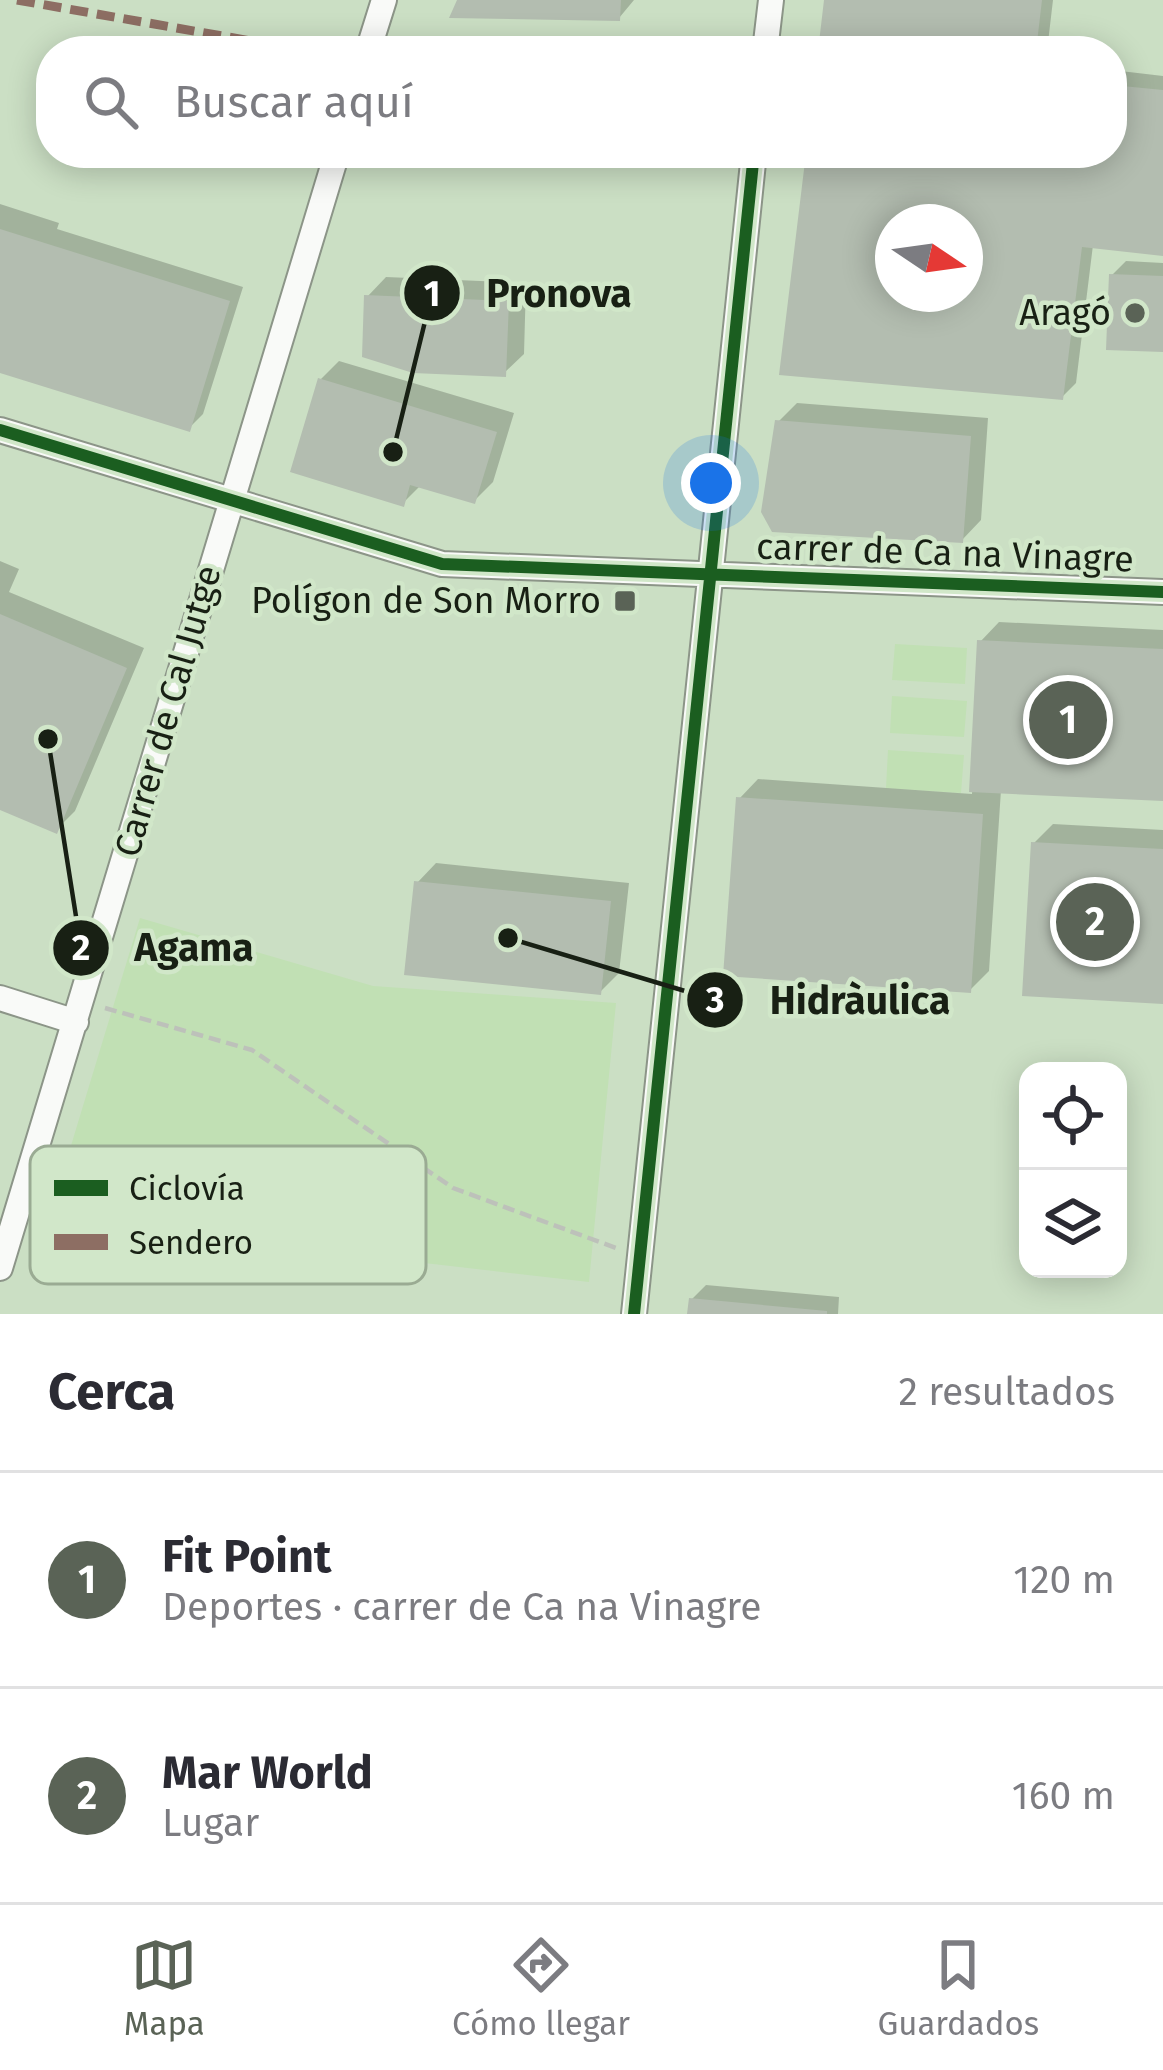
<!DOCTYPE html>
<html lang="es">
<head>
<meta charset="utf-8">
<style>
  body { margin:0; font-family:"Fira Sans",sans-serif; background:#f2f2f3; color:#2b2b33 }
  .controls { position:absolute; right:36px; bottom:36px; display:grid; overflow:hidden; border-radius:24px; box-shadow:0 6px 30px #0003 }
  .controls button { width:108px; height:108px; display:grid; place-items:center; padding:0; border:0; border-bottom:3px solid #e1e1e2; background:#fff; color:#2b2b33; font:60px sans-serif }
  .compass { position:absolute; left:875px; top:204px; width:108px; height:108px; border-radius:50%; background:#fff; box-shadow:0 6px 30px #0003; rotate:103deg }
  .you { position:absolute; left:711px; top:483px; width:42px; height:42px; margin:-30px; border:9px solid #fff; border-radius:50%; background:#1a73e8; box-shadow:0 0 0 18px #1a73e833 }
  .badge { display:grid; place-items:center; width:78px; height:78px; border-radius:50%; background:#5a6356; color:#fff; font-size:39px; font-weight:700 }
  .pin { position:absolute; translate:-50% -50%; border:6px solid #fff; box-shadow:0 3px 12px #0006 }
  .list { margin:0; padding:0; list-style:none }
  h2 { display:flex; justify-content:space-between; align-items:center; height:156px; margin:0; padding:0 48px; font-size:51px }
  h2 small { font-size:39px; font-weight:400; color:#7c7c81 }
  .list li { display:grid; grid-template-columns:78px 1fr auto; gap:36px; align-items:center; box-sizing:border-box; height:216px; padding:0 48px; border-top:3px solid #e1e1e2 }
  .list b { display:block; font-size:45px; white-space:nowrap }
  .list p { margin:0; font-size:39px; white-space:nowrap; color:#7c7c81 }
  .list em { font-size:39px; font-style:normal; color:#7c7c81 }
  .icon { flex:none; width:66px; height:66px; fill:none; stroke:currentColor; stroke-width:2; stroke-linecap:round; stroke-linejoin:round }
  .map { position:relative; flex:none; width:1163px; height:1314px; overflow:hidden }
  .search { position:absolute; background:#fff; box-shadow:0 6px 30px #0003; left:36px; right:36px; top:36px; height:132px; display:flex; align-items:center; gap:30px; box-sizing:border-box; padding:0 42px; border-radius:48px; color:#7c7c81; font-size:45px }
  .sheet { height:588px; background:#fff }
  nav { display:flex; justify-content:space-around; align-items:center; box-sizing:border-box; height:168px; border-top:3px solid #e1e1e2; background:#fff; font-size:33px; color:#7c7c81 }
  nav a { display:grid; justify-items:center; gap:6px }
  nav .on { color:#5a6356 }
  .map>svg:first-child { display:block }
</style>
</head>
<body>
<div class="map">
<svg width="1163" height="1314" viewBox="0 0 1163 1314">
  <rect width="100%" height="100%" fill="#d4e0d0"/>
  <path fill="#cbdfc4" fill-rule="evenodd" d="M 0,0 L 1163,0 L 1163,1314 L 0,1314 ZM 51,51 L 1112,51 L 1112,153 L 51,153 ZM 893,222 L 965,222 L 965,294 L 893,294 ZM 1028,1071 L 1118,1071 L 1118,1269 L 1028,1269 Z"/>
  <path fill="#c1e0b4" d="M 895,644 L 967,648 L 965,684 L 892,680 Z
    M 892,696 L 967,701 L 964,737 L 890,733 Z
    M 888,750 L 964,755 L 961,793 L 886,788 Z
    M 140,918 L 373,986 L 616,1003 L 589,1282 L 303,1249 L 63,1172 Z"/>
  <path fill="#0003" fill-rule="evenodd" d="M 460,0 L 634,0 L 619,18 Z
    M 827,0 L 1053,0 L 1047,51 L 821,51 Z
    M 1112,70 L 1163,76 L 1163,253 L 1093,245 L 1076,383 L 1062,397 L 783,372 L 809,153 L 1112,153 ZM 893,222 L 965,222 L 965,294 L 893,294 Z
    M 0,204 L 59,223 L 57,229 L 243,287 L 203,414 L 189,428 L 0,370 Z
    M 1126,261 L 1163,263 L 1163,349 L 1112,275 Z
    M 386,277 L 526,283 L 524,354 L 504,373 L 367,297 Z
    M 339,361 L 514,413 L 493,482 L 474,501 L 421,485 L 403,503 L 320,380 Z
    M 797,403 L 988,418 L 981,520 L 962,540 L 778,422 Z
    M 0,561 L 19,569 L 9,592 L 144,648 L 75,811 L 56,830 L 0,806 Z
    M 999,622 L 1163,630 L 1163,798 L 1001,790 L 989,971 L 970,990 L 739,799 L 758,779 L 972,794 L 980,642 Z
    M 1053,824 L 1163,830 L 1163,1001 L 1034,843 Z
    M 436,863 L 629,883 L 619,973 L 600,992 L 417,883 Z
    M 706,1285 L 839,1297 L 838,1314 L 690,1314 L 692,1299 Z"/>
  <path fill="#b3bdb0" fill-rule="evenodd" d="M 457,0 L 621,0 L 620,21 L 449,18 Z
    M 824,0 L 1042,0 L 1036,51 L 818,51 Z
    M 1112,85 L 1163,90 L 1163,256 L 1082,247 L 1063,400 L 779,375 L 806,153 L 1112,153 ZM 893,222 L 965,222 L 965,294 L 893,294 Z
    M 423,153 L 556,153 L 555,168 L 422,163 Z
    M 0,229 L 230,301 L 190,432 L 0,373 Z
    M 1109,274 L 1163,276 L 1163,352 L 1106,350 Z
    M 364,295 L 509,301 L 506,377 L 413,373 L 362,357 Z
    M 318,378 L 497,432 L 475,504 L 410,485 L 404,507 L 290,472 Z
    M 775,420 L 971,436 L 963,543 L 772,532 L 761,512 Z
    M 0,614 L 127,668 L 57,834 L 0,810 Z
    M 977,640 L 1163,649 L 1163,801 L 969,792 Z
    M 736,797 L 983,814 L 971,993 L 723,976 Z
    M 1031,842 L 1163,849 L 1163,1004 L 1022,996 Z
    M 414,881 L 611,901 L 601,995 L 404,975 Z
    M 689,1298 L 827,1311 L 827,1314 L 687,1314 Z"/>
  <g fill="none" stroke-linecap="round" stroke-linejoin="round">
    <defs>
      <path id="minor" d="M 368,51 L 384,0
        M 765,51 L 771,0
        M 0,430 L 442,564 L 1163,592
        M 0,998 L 76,1022
        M 0,1268 L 337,153
        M 634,1314 L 754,153"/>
    </defs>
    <use href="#minor" stroke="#8c9588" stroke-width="28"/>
    <path stroke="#bdc1ba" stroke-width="4.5" stroke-dasharray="12 6" stroke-linecap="butt" d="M 105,1008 L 252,1050 L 453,1188 L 616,1248"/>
    <use href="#minor" stroke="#f9faf8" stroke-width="24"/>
    <path stroke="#8d6e63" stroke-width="9" stroke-dasharray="18 9" stroke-linecap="butt" d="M 17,0 L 308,51"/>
    <defs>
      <path id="cycleway" d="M 0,430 L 442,564 L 1163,592
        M 634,1314 L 754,153"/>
    </defs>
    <use href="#cycleway" stroke="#d1e7c9" stroke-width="20"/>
    <use href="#cycleway" stroke="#1b5e20" stroke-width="12"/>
  </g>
  <g fill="#5a6356" stroke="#d1e7c9" stroke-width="4.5">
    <circle cx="1135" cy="313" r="12"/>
    <rect x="613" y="589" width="24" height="24" rx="6"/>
  </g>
  <g text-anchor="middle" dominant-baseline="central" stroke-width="9" stroke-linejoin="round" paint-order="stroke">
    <g font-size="36" fill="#182014" stroke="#d1e7c9" text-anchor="end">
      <text x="1111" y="313">Aragó</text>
      <text x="601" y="601">Polígon de Son Morro</text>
    </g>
    <g font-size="36" fill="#182014" stroke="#d1e7c9">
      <text transform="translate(945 553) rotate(2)">carrer de Ca na Vinagre</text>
      <text transform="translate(168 711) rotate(-74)">Carrer de Cal Jutge</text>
    </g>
  </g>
  <rect x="30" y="1146" width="396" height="138" rx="18" fill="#d1e7c9" stroke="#9aab93" stroke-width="3"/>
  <rect x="54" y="1180" width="54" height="16" fill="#1b5e20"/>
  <rect x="54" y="1234" width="54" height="16" fill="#8d6e63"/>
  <g font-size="33" fill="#182014">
    <text x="129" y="1200">Ciclovía</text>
    <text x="129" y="1254">Sendero</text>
  </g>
  <path fill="none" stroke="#182014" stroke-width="4.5" d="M393 452L432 293M48 739L81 948M508 938L715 1000"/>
  <g fill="#182014" stroke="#d1e7c9" stroke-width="4.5">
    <circle cx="393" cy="452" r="12"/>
    <circle cx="48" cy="739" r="12"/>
    <circle cx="508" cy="938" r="12"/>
    <circle cx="432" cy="293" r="30"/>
    <circle cx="81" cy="948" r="30"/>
    <circle cx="715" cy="1000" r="30"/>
  </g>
  <g font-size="36" text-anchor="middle" font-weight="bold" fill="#fff">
    <text x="432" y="306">1</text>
    <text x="81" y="960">2</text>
    <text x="715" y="1012">3</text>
  </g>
  <g font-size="39" text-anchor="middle" font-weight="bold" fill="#182014" stroke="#d1e7c9" stroke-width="9" stroke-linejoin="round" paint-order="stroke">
    <text x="559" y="307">Pronova</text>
    <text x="194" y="961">Agama</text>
    <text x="860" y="1014">Hidràulica</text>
  </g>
</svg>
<div class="controls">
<button><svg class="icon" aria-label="locate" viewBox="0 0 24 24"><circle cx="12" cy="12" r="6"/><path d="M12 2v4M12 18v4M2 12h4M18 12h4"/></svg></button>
<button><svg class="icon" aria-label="layers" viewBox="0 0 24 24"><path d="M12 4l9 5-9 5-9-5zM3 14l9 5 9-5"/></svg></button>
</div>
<svg class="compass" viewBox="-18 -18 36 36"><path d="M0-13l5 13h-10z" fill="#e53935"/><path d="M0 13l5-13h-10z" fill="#7c7c81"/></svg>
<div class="you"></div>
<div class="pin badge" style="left:1068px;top:720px">1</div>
<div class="pin badge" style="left:1095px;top:922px">2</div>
<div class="search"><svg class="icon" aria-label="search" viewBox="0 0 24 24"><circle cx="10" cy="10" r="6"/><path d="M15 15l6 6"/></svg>Buscar aquí</div>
</div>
<section class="sheet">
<h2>Cerca<small>2 resultados</small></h2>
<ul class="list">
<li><span class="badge">1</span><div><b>Fit Point</b><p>Deportes · carrer de Ca na Vinagre</p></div><em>120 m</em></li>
<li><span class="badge">2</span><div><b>Mar World</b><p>Lugar</p></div><em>160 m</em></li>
</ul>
</section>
<nav>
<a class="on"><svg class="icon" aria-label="map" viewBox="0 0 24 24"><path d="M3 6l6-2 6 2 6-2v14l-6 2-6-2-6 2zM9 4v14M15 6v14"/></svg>Mapa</a>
<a><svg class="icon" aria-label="directions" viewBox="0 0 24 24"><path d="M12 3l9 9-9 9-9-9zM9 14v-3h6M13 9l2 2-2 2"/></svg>Cómo llegar</a>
<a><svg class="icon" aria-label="saved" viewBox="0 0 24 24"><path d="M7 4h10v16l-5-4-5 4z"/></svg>Guardados</a>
</nav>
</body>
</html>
